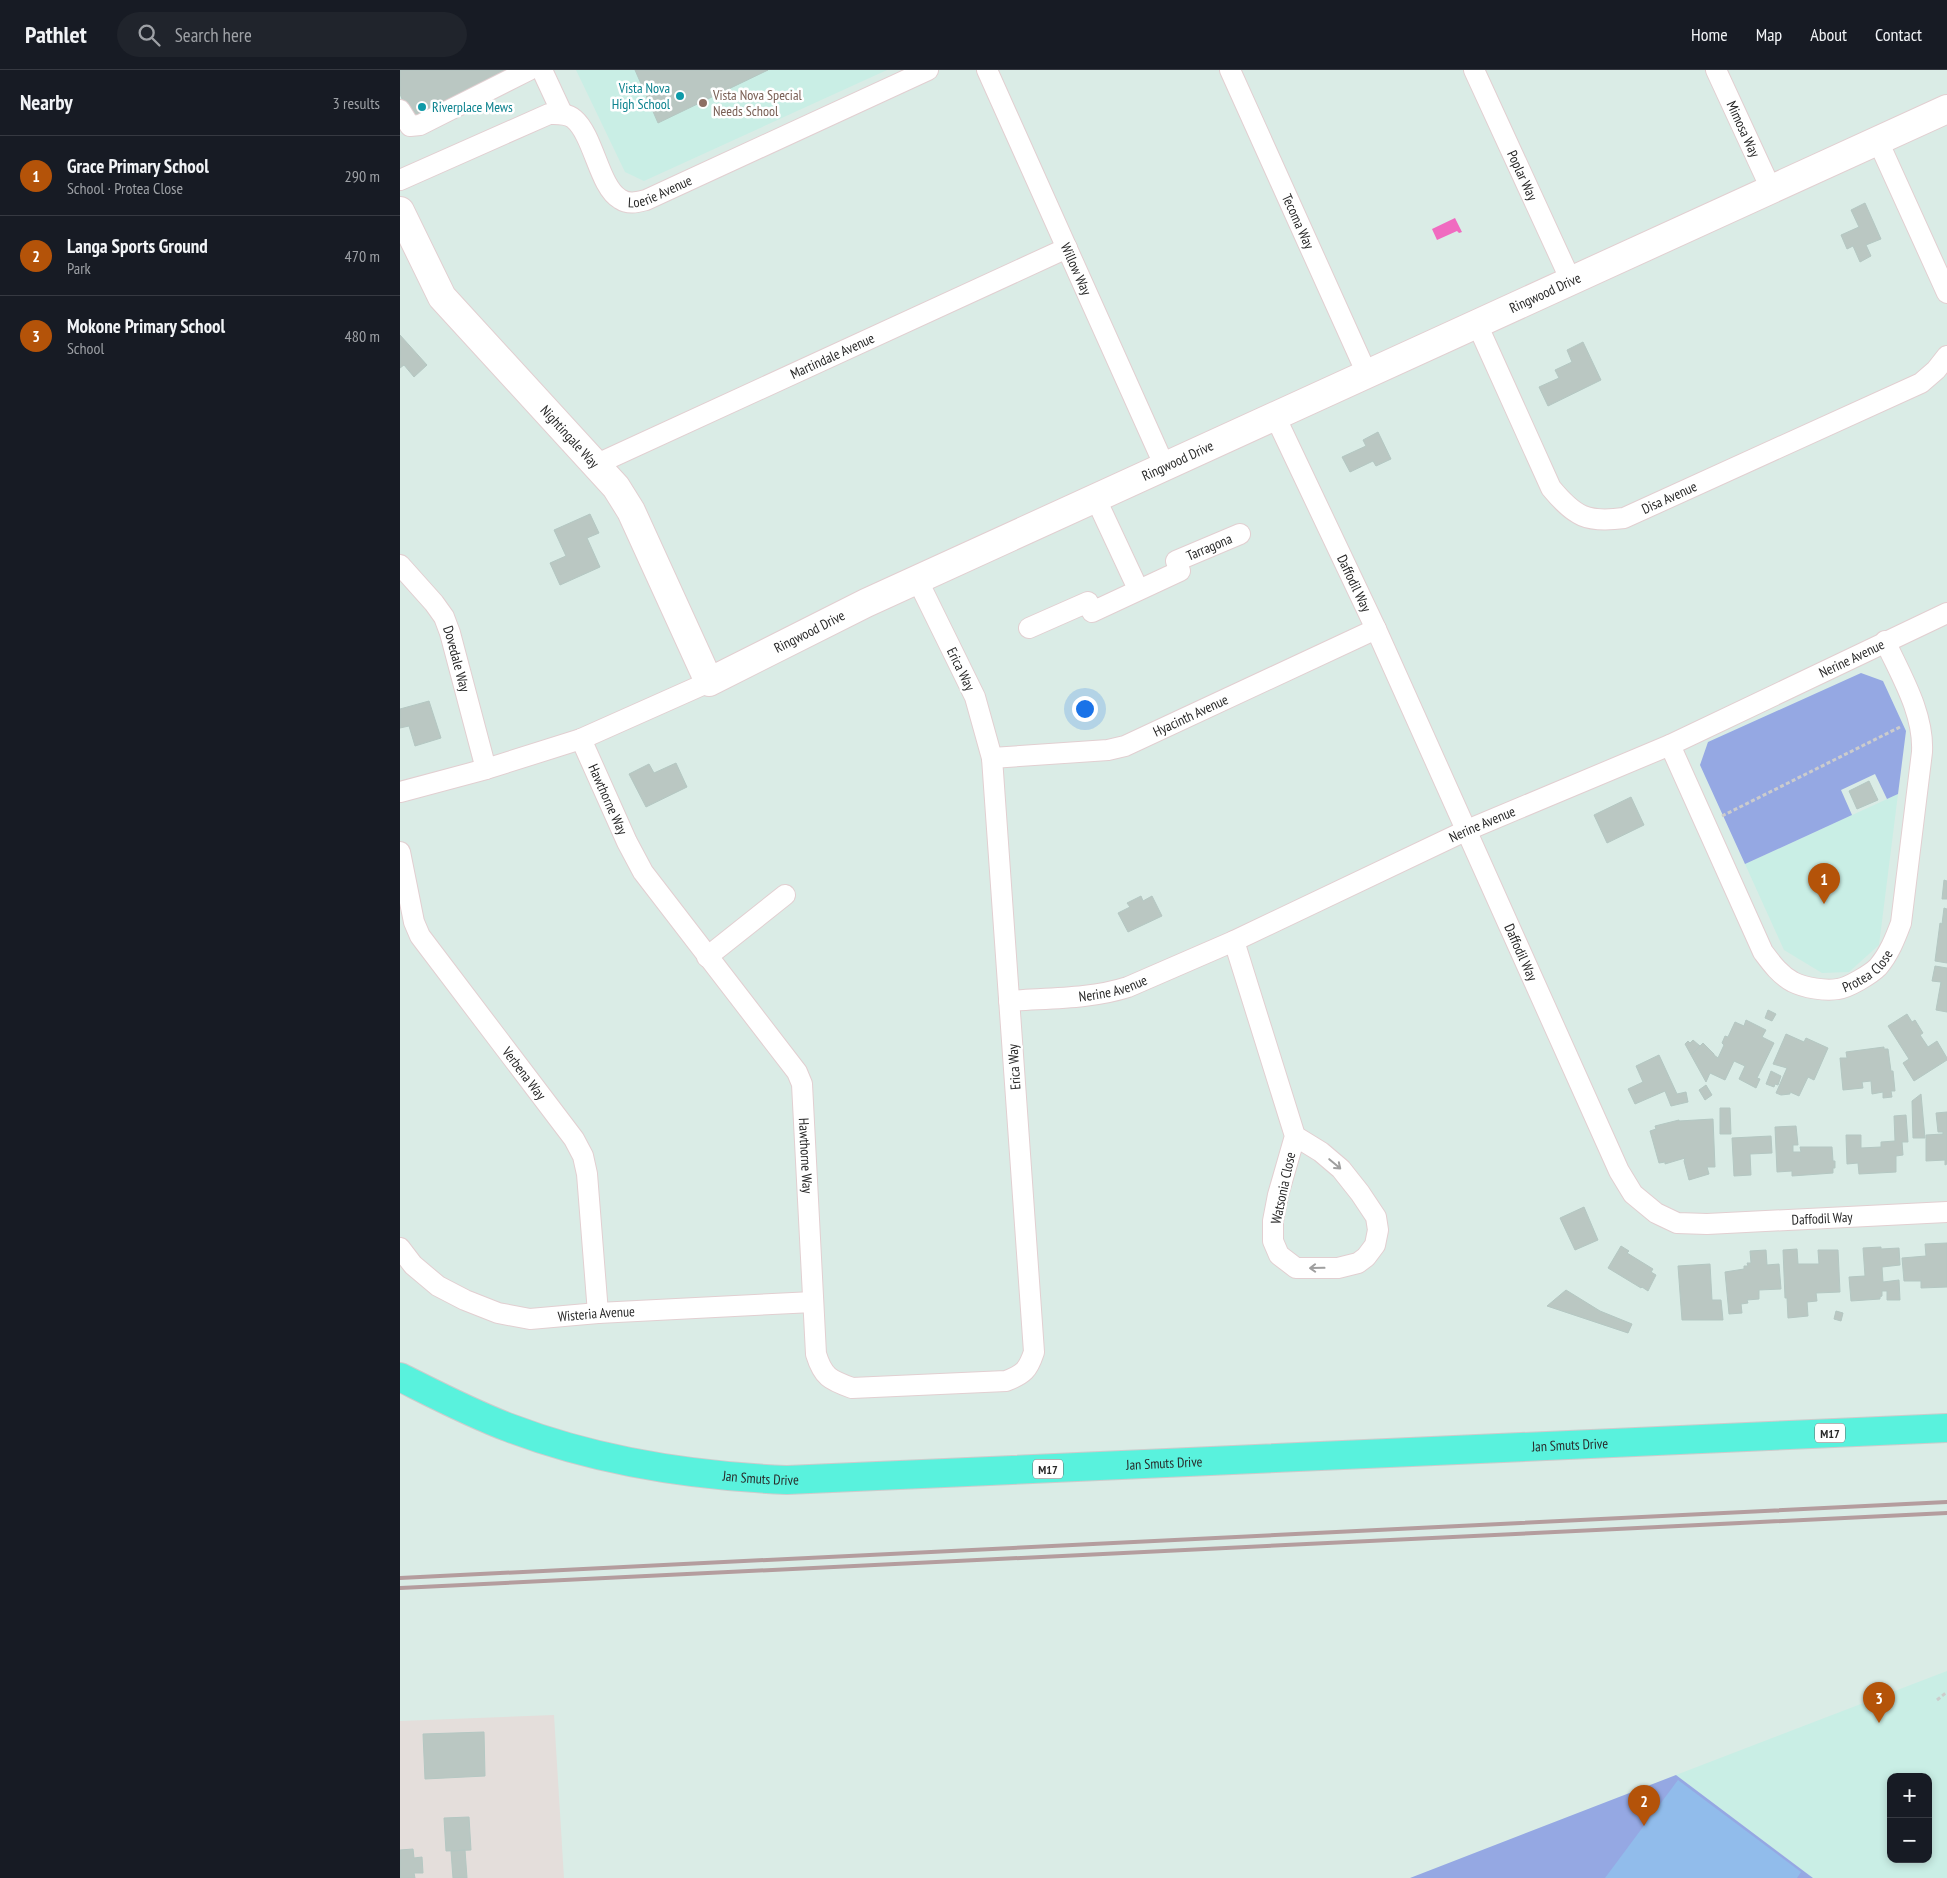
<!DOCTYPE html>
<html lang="en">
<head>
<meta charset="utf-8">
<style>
  body { margin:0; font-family:"PT Sans Narrow",sans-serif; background:#20242c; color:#f1f3f6 }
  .controls { position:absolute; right:15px; bottom:15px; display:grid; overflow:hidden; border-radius:10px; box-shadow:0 2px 8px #0003 }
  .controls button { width:45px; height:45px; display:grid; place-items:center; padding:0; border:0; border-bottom:1px solid #363941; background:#171b24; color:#f1f3f6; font:25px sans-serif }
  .you { position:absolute; left:684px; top:638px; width:18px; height:18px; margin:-12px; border:4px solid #fff; border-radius:50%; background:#1a73e8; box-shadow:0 0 0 8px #1a73e833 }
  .badge { display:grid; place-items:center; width:32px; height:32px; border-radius:50%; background:#b45309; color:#fff; font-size:16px; font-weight:700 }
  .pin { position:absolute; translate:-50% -41px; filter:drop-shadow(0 1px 2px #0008) }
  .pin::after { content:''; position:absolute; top:26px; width:18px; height:15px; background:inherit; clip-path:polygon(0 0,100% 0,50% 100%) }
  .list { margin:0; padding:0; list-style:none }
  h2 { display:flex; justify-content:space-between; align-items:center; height:65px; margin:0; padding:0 20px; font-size:21px }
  h2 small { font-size:16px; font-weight:400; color:#9ea1a6 }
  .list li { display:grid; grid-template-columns:32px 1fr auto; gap:15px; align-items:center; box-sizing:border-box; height:80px; padding:0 20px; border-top:1px solid #363941 }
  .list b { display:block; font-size:19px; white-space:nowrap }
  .list p { margin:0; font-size:16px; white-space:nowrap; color:#9ea1a6 }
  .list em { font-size:16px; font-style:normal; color:#9ea1a6 }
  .icon { flex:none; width:28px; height:28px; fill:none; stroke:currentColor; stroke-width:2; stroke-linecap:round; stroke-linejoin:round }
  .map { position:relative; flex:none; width:1547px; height:1808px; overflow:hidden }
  header { display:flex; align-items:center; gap:30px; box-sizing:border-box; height:70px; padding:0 25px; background:#171b24; border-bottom:1px solid #363941 }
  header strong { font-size:24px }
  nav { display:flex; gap:28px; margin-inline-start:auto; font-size:18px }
  .search { width:350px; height:45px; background:#20242c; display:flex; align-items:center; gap:12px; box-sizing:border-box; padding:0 18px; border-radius:28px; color:#9ea1a6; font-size:19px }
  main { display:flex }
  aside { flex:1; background:#171b24 }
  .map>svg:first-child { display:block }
</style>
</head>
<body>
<header>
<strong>Pathlet</strong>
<div class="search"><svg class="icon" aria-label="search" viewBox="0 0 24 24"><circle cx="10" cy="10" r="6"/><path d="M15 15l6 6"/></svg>Search here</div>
<nav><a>Home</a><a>Map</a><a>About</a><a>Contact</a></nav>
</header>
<main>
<aside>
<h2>Nearby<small>3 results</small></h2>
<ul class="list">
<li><span class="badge">1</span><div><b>Grace Primary School</b><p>School · Protea Close</p></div><em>290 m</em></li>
<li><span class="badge">2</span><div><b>Langa Sports Ground</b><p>Park</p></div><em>470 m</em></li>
<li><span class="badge">3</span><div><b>Mokone Primary School</b><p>School</p></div><em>480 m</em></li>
</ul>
</aside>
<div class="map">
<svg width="1547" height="1808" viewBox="0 0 1547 1808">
  <rect width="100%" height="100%" fill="#daece6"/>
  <path fill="#e4dedb" d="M 154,1645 L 164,1808 L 0,1808 L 0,1651 Z"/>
  <path fill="#c9eee5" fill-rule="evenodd" d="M 176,0 L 487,0 L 244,111 L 225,102 Z
    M 1498,724 L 1479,875 L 1449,902 L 1422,903 L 1384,880 L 1345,794 Z
    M 1547,1601 L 1547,1808 L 1413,1808 L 1276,1705 ZM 1491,1707 L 1528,1707 L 1528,1789 L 1491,1789 Z"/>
  <path fill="#95a8e3" d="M 1461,603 L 1483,611 L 1506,661 L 1498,724 L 1487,729 L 1475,704 L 1441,720 L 1452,745 L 1345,794 L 1300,695 L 1308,672 Z
    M 1276,1705 L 1413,1808 L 1010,1808 Z"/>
  <path fill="#91bceb" d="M 1278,1710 L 1401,1802 L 1397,1808 L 1205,1808 Z"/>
  <path fill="#f06bc0" d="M 1055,148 L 1062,162 L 1059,163 L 1057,161 L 1037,170 L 1032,159 Z"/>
  <path fill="#bac7c2" stroke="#b4c7c2" d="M 0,0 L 114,0 L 11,51 L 0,24 Z
    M 235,0 L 368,0 L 258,53 Z
    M 1465,133 L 1481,169 L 1466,175 L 1471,186 L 1460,192 L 1453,176 L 1447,179 L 1441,165 L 1459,157 L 1451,140 Z
    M 0,265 L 27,295 L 14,307 L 4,295 L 0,298 Z
    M 1183,272 L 1201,310 L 1148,336 L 1139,317 L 1159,308 L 1155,300 L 1172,292 L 1167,280 Z
    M 978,362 L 991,389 L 976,396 L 973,391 L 950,402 L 942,387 L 966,376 L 963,370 Z
    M 190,444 L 199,463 L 187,468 L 200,497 L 160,515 L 150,493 L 166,486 L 154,460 Z
    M 29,631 L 41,668 L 15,676 L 9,656 L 0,658 L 0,639 Z
    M 276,693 L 287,717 L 246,737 L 229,704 L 249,694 L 254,703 Z
    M 1469,711 L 1478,730 L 1457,739 L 1449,721 Z
    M 1231,727 L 1244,755 L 1207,773 L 1194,745 Z
    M 1544,810 L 1547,811 L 1547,829 L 1542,829 Z
    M 741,826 L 743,831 L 752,826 L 762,846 L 728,862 L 718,843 L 730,837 L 727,833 Z
    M 1544,838 L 1547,839 L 1547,893 L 1535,891 L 1540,853 L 1542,854 Z
    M 1535,896 L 1547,898 L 1547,942 L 1536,940 L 1541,912 L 1532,911 Z
    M 1368,940 L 1376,944 L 1372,951 L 1365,948 Z
    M 1507,944 L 1512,952 L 1515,950 L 1523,963 L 1520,965 L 1528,977 L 1537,971 L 1547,988 L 1547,990 L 1514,1011 L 1503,993 L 1509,989 L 1488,956 Z
    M 1346,950 L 1366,960 L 1362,967 L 1374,973 L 1357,1008 L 1360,1009 L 1356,1018 L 1339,1009 L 1345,996 L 1334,991 L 1325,1010 L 1310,1003 L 1306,1012 L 1291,985 L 1303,973 L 1314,984 L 1314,985 L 1318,988 L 1324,975 L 1322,973 L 1325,966 L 1328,967 L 1335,952 L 1344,956 Z
    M 1386,964 L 1404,972 L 1406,968 L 1428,978 L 1414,1010 L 1408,1007 L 1399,1026 L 1390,1022 L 1390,1024 L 1381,1025 L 1376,1023 L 1387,998 L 1373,994 Z
    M 1293,970 L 1300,976 L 1291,985 L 1285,974 L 1288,971 L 1290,973 Z
    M 1484,977 L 1484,979 L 1488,979 L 1491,1001 L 1493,1001 L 1495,1021 L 1491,1021 L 1492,1027 L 1483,1028 L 1483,1022 L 1472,1024 L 1471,1011 L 1462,1012 L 1463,1018 L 1443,1020 L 1440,988 L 1447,988 L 1446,982 Z
    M 1259,985 L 1277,1024 L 1286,1022 L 1288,1032 L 1271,1036 L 1265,1021 L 1235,1034 L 1228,1019 L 1243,1012 L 1236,996 Z
    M 1371,1001 L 1381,1006 L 1378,1015 L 1375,1014 L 1374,1017 L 1366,1014 Z
    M 1306,1015 L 1312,1025 L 1305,1030 L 1299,1020 Z
    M 1521,1024 L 1525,1068 L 1513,1068 L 1512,1031 Z
    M 1320,1038 L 1330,1038 L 1331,1064 L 1320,1064 Z
    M 1547,1042 L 1547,1094 L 1545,1095 L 1545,1090 L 1526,1091 L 1526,1065 L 1543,1064 L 1543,1062 L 1538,1062 L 1536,1043 Z
    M 1506,1045 L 1508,1072 L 1502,1072 L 1503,1085 L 1496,1086 L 1496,1102 L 1459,1104 L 1458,1093 L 1447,1094 L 1446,1065 L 1461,1065 L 1461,1078 L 1481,1077 L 1481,1072 L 1495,1071 L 1494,1046 Z
    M 1313,1049 L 1315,1097 L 1307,1097 L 1309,1104 L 1289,1110 L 1284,1091 L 1285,1088 L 1265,1094 L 1265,1092 L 1259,1093 L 1250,1061 L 1256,1059 L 1255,1056 L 1279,1050 L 1279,1051 Z
    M 1396,1056 L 1398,1075 L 1393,1075 L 1393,1082 L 1401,1082 L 1400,1077 L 1432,1077 L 1433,1091 L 1435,1091 L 1435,1098 L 1433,1098 L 1433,1103 L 1392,1106 L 1392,1101 L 1377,1102 L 1375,1057 Z
    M 1371,1066 L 1372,1083 L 1350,1084 L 1351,1105 L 1334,1106 L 1332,1068 Z
    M 1184,1137 L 1198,1170 L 1175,1180 L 1160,1148 Z
    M 1547,1173 L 1547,1217 L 1521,1218 L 1521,1211 L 1504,1211 L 1502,1188 L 1526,1186 L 1525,1174 Z
    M 1221,1176 L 1229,1181 L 1227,1183 L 1253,1199 L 1251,1202 L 1256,1205 L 1248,1221 L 1242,1217 L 1241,1218 L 1208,1198 Z
    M 1481,1177 L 1481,1179 L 1499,1178 L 1500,1195 L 1482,1197 L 1483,1212 L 1499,1210 L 1500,1230 L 1487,1230 L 1487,1221 L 1482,1221 L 1482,1226 L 1480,1227 L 1480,1229 L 1451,1231 L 1449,1207 L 1465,1206 L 1463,1178 Z
    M 1397,1179 L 1398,1194 L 1419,1194 L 1418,1180 L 1438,1180 L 1440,1222 L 1416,1223 L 1417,1231 L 1407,1232 L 1408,1246 L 1388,1248 L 1387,1228 L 1385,1228 L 1383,1180 Z
    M 1366,1180 L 1367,1195 L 1379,1194 L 1381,1219 L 1359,1220 L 1359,1229 L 1347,1230 L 1348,1233 L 1341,1234 L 1342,1243 L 1329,1244 L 1325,1202 L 1344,1199 L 1344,1196 L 1348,1196 L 1347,1193 L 1351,1193 L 1350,1181 Z
    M 1310,1194 L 1312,1230 L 1321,1230 L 1323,1250 L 1282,1250 L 1278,1196 Z
    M 1166,1220 L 1200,1241 L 1232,1254 L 1228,1263 L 1147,1236 Z
    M 1436,1241 L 1443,1243 L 1441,1251 L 1434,1249 Z
    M 84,1662 L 85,1706 L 25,1709 L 23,1664 Z
    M 69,1747 L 71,1780 L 46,1781 L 44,1748 Z
    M 13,1779 L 14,1788 L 22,1787 L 23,1803 L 14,1803 L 15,1808 L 0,1808 L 0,1780 Z
    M 65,1780 L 67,1808 L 53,1808 L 51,1781 Z"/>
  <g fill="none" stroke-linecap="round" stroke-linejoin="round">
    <defs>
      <g id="street">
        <path d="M 142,0 L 162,43"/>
        <path id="s1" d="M 587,0 L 765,397"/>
        <path id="s2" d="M 830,0 L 967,304"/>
        <path id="s3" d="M 1074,0 L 1171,211"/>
        <path id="s4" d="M 1316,0 L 1371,119"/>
        <path d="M 0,40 L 10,56 L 20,55 L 129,0"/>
        <path d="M 1478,71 L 1547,223"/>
        <path id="s5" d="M 0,110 L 149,44 C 157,44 167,43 174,49 C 194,66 199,117 220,129 C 229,135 238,132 246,130 L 528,0"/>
        <path id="s6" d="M 1077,254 L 1151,418 C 1175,447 1187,453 1224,448 L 1521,313 L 1536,300 L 1547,286"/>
        <path id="s7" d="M 875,346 L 976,559 L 1219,1101 L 1233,1124 L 1256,1143 L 1277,1153 L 1307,1154 L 1547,1142"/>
        <path id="s8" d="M 197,394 L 667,178"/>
        <path d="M 695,427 L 738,519"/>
        <path id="s9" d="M 0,495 L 34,533 L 44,547 L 50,563 L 86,699"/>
        <path id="s10" d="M 629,558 L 688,532 L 692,542 L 780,501 L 776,491 L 840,464"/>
        <path id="s11" d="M 181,669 L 227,772 L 243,802 L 397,1002 L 402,1014 L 416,1284 C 423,1307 430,1310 452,1318 L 606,1311 C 624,1304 628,1300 634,1282 L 592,688 L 575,627 L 517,509"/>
        <path id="s12" d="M 1270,675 L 1363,882 C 1372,894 1380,905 1393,912 C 1405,918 1425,921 1438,919 C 1448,918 1471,904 1478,897 C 1489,884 1495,869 1501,853 L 1522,682 C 1524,643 1501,606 1485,571"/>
        <path id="s13" d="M 592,688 L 708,680 L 725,676 L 976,559"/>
        <path d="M 0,722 L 86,699 L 181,669 L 309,612"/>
        <path id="s14" d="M 0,782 L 14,852 L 20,866 L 174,1069 L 183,1086 L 187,1104 L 198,1243"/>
        <path d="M 834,871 L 895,1066 L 878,1125 L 873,1151 L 873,1171 L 879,1185 L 896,1198 L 938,1198 L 958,1193 L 966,1187 L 975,1175 L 978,1160 L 976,1147 L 960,1123 L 941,1099 L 921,1082 L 895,1066"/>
        <path d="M 307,887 L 385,825"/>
        <path id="s15" d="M 609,931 C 649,928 691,929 728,917 L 834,871 L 1065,761 L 1270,675 L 1547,543"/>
        <path id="s16" d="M 0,1178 L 13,1195 L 38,1216 L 65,1230 L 98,1243 L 130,1249 L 198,1243 L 413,1232"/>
      </g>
      <g id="secondary">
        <path id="s17" d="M 0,141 L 42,227 L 216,417 L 231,441 L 309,612 L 466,533 L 1547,39"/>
      </g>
      <g id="primary">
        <path id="s18" d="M 0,1307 C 36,1325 72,1344 110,1358 C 199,1392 293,1406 387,1410 L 1547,1358"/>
      </g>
    </defs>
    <use href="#street" stroke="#e2cfd1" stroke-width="22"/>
    <use href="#secondary" stroke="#e2cfd1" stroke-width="30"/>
    <use href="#primary" stroke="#ccc" stroke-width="30"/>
    <path stroke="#ccc" stroke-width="3" stroke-dasharray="4 2.5" stroke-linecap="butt" d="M 1322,746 L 1502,656
      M 1537,1630 L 1547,1622"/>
    <use href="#street" stroke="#fff" stroke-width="20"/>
    <use href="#secondary" stroke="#fff" stroke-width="28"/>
    <use href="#primary" stroke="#59f2dd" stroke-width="28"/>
    <path stroke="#b49d9e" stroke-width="4" d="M 0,1508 L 1547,1432
      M 0,1518 L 1547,1443"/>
  </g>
  <defs><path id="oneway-shaft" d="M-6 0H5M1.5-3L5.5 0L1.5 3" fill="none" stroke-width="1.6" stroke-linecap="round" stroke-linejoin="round" transform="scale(1.25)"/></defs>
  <g stroke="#9f9f9f">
    <use href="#oneway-shaft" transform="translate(935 1094) rotate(40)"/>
    <use href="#oneway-shaft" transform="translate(917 1198) rotate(179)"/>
  </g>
  <g fill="#0f9aa8" stroke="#fff" stroke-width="2">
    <circle cx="280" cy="26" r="5"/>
    <circle cx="22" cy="37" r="5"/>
  </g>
  <circle fill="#8d6e63" stroke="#fff" stroke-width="2" cx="303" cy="33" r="5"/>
  <g text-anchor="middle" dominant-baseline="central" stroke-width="5" stroke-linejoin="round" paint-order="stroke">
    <g fill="#fff" stroke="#696969" stroke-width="1">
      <rect x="1415" y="1353.5" width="30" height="19" rx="4"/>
      <rect x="633" y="1389.5" width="30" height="19" rx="4"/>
    </g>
    <g font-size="12" font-weight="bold" fill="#292929">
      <text x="1430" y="1363">M17</text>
      <text x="648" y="1399">M17</text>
    </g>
    <g font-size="14" fill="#0d838f" stroke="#fff" text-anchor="end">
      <text x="270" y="18">Vista Nova<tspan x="270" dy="16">High School</tspan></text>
      <text x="32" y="37" text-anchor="start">Riverplace Mews</text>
    </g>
    <g font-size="14" fill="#785e54" stroke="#fff" text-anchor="start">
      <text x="313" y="25">Vista Nova Special<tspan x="313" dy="16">Needs School</tspan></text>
    </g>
    <g font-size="14" fill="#292929" stroke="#fff">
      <text stroke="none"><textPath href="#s4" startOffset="65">Mimosa Way</textPath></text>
      <text stroke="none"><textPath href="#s3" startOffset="116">Poplar Way</textPath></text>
      <text stroke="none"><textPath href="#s5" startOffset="325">Loerie Avenue</textPath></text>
      <text stroke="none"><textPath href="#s2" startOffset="166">Tecoma Way</textPath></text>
      <text stroke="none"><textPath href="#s1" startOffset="218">Willow Way</textPath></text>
      <text stroke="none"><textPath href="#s17" startOffset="1492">Ringwood Drive</textPath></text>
      <text stroke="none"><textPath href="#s8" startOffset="259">Martindale Avenue</textPath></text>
      <text stroke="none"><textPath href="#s17" startOffset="285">Nightingale Way</textPath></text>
      <text stroke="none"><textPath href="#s17" startOffset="1088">Ringwood Drive</textPath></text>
      <text stroke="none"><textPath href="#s6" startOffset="314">Disa Avenue</textPath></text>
      <text stroke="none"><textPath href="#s10" startOffset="219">Tarragona</textPath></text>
      <text stroke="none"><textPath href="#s7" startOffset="185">Daffodil Way</textPath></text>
      <text stroke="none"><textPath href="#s17" startOffset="682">Ringwood Drive</textPath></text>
      <text stroke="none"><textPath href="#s15" startOffset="915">Nerine Avenue</textPath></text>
      <text stroke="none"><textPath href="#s9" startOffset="112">Dovedale Way</textPath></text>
      <text transform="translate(561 599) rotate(64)">Erica Way</text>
      <text stroke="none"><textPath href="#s13" startOffset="206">Hyacinth Avenue</textPath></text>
      <text stroke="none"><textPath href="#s11" startOffset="66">Hawthorne Way</textPath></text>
      <text stroke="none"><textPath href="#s15" startOffset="510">Nerine Avenue</textPath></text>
      <text stroke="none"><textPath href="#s7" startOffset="590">Daffodil Way</textPath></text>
      <text stroke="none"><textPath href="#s12" startOffset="351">Protea Close</textPath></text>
      <text stroke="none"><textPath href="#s15" startOffset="105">Nerine Avenue</textPath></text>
      <text transform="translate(614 997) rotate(-94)">Erica Way</text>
      <text stroke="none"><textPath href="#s14" startOffset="259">Verbena Way</textPath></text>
      <text stroke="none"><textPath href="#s11" startOffset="484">Hawthorne Way</textPath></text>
      <text transform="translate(883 1118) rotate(-78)">Watsonia Close</text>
      <text stroke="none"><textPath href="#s7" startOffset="1055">Daffodil Way</textPath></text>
      <text stroke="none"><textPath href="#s16" startOffset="219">Wisteria Avenue</textPath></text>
      <text stroke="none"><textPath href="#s18" startOffset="1188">Jan Smuts Drive</textPath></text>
      <text stroke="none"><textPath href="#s18" startOffset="782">Jan Smuts Drive</textPath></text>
      <text stroke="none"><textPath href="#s18" startOffset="378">Jan Smuts Drive</textPath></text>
    </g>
  </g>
</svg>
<div class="controls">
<button>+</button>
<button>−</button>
</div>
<div class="you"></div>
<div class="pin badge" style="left:1424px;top:834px">1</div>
<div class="pin badge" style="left:1244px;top:1756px">2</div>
<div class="pin badge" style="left:1479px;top:1653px">3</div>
</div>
</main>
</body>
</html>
